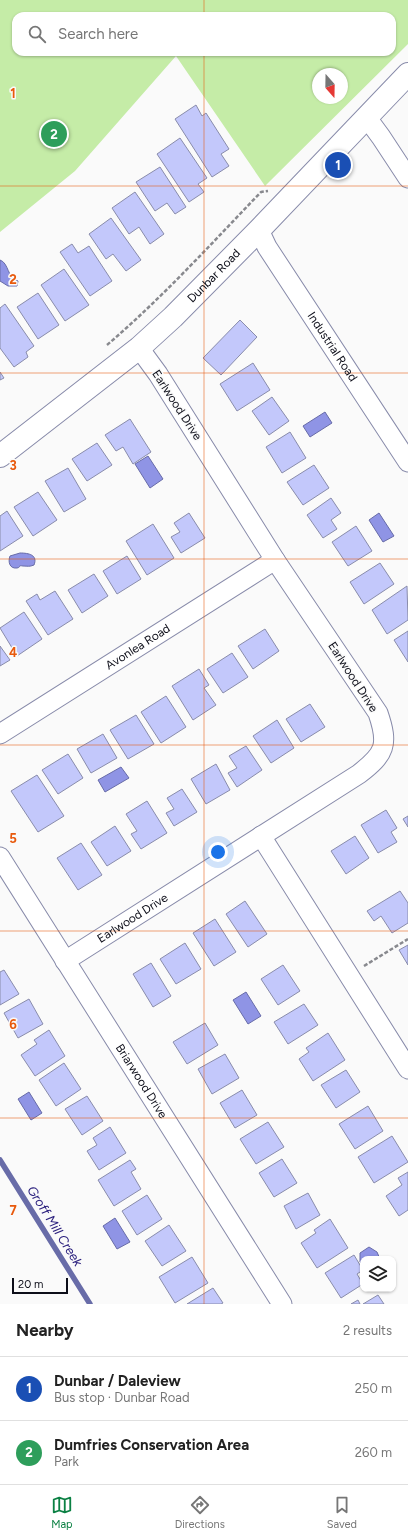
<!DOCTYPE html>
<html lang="en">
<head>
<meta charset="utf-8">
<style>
  body { margin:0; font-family:Figtree,sans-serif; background:#f6f6f6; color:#222 }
  .controls { position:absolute; right:12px; bottom:12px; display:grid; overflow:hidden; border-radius:8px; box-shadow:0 1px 3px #0004 }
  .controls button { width:36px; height:36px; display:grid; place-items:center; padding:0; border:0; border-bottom:1px solid #e0e0e0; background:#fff; color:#222; font:20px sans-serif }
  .compass { position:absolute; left:312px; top:68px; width:36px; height:36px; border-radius:50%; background:#fff; box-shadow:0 1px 3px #0004; rotate:160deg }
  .scale { position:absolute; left:12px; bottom:10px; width:56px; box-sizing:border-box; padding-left:4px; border:2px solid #0d0e19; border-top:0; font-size:11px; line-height:14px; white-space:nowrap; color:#0d0e19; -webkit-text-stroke:3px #fafafa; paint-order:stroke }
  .you { position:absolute; left:218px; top:852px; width:14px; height:14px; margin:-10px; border:3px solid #fff; border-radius:50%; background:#1a73e8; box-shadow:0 0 0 6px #1a73e833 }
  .badge { display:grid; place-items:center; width:26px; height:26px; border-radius:50%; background:#0b8043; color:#fff; font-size:13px; font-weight:700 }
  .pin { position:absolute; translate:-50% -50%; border:2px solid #fff; box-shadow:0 1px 4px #0006 }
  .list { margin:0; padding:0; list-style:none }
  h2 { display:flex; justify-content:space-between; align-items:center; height:52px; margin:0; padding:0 16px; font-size:17px }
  h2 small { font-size:13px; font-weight:400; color:#767676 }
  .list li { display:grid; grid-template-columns:26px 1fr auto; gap:12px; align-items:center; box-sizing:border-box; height:64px; padding:0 16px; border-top:1px solid #e0e0e0 }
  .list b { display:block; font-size:15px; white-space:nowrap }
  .list p { margin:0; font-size:13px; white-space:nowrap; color:#767676 }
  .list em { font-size:13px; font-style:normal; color:#767676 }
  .icon { flex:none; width:22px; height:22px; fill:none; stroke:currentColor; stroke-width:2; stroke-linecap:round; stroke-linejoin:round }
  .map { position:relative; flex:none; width:408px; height:1304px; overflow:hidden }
  .search { position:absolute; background:#fff; box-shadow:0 1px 3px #0004; left:12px; right:12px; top:12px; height:44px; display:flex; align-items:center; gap:10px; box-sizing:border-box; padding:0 14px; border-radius:12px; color:#767676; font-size:15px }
  .sheet { height:180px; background:#fff }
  nav { display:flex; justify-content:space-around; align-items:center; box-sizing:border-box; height:56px; border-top:1px solid #e0e0e0; background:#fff; font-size:11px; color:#767676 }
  nav a { display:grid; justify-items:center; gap:2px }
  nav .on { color:#0b8043 }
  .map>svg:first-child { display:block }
</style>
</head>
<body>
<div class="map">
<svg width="408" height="1304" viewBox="0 0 408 1304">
  <rect width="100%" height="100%" fill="#fafafa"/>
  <path fill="#c5eca7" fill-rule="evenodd" d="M 0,0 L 408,0 L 408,44 L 265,186 L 176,56 L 75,171 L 0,232 ZM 16,16 L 392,16 L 392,52 L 16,52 ZM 318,74 L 342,74 L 342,98 L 318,98 Z"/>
  <path fill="#8f94e5" stroke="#686ca8" d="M 0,260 C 9,263 7,278 18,281 L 17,286 L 8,286 L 0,281 Z
    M 325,412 L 332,423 L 310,437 L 303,426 Z
    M 148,456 L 163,479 L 150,488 L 135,464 Z
    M 379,513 L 394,536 L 383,542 L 369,520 Z
    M 20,553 C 29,553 38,555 34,565 C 29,567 28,566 23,566 C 17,565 22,567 17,568 C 9,569 8,561 10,556 Z
    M 121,767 L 129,778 L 105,792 L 98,780 Z
    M 246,992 L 261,1016 L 248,1024 L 233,1000 Z
    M 29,1092 L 42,1113 L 31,1120 L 18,1099 Z
    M 115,1218 L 130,1242 L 117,1249 L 103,1226 Z
    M 369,1247 L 377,1252 L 380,1259 L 363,1259 L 363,1265 L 360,1262 L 360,1253 Z"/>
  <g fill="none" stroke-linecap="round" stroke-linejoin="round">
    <path stroke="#686ca8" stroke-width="5.5" d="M 0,1160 L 90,1304"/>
  </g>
  <path fill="#c3c8fb" stroke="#898cab" d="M 196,105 L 202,116 L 206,113 L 229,149 L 221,154 L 229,166 L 212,177 L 175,119 Z
    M 180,138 L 207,178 L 198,184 L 204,192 L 189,202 L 157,154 Z
    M 160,167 L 186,207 L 175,214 L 167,203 L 155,211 L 136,182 Z
    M 135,192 L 164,234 L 150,244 L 139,227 L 129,234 L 112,208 Z
    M 111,218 L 141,260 L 126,271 L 113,254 L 106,259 L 89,234 Z
    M 72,244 L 78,253 L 89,246 L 112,281 L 90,296 L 60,252 Z
    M 64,269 L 89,305 L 65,321 L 41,285 Z
    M 38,293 L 59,325 L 38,339 L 17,307 Z
    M 5,304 L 34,346 L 26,352 L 28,357 L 14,367 L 0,348 L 0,308 Z
    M 240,320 L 257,337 L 221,375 L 203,358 Z
    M 253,363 L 270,390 L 237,411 L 220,384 Z
    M 0,372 L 4,378 L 0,380 Z
    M 272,397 L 289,421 L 269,435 L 252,411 Z
    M 130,419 L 151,452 L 133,464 L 123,447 L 116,451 L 105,435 Z
    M 290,432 L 306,458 L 282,473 L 266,447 Z
    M 97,443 L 112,465 L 87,481 L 72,459 Z
    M 314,465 L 329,488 L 303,505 L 287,482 Z
    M 68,468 L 86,499 L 64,512 L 45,481 Z
    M 38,492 L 57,520 L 33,536 L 14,507 Z
    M 331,498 L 341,513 L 331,520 L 337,529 L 323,538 L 307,515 Z
    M 7,511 L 23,536 L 0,551 L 0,516 Z
    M 189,513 L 205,538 L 181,553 L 171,537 L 180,532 L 174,523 Z
    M 153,524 L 174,558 L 147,575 L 126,541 Z
    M 356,526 L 372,551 L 348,566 L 332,542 Z
    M 127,556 L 141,579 L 117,594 L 103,571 Z
    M 380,563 L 394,584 L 364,604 L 350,582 Z
    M 94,574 L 108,596 L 82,613 L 68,590 Z
    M 407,586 L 408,620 L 387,634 L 372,610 Z
    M 55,591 L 73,619 L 48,635 L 26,601 L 37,594 L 40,600 Z
    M 24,612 L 42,639 L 17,656 L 0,628 Z
    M 265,629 L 279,651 L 253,669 L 238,646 Z
    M 408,631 L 408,662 L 394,640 Z
    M 0,646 L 10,660 L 0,666 Z
    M 232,653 L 248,677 L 223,693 L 207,669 Z
    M 199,669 L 209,685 L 204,688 L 216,705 L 193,720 L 172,686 Z
    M 166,696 L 186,727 L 161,743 L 141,712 Z
    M 310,704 L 325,727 L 301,742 L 286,719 Z
    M 136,715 L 154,744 L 128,759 L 110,730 Z
    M 277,720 L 294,748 L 271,763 L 253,736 Z
    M 103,734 L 117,758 L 91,773 L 77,749 Z
    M 246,746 L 262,770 L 237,787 L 228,773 L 237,768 L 229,756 Z
    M 68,754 L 83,778 L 58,794 L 42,770 Z
    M 216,764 L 230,790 L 206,804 L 191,779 Z
    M 37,775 L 64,816 L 38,832 L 11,791 Z
    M 182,789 L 197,812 L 174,826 L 166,813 L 174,809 L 167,798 Z
    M 147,801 L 167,833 L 141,849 L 131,834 L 137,831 L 126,814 Z
    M 386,810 L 397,828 L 391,832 L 397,842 L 378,853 L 361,825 Z
    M 408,816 L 408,827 L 403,819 Z
    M 115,826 L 131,851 L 107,866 L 91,842 Z
    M 355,836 L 369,858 L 346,874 L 331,851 Z
    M 81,843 L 102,875 L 78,890 L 57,858 Z
    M 400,891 L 408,903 L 408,923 L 392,933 L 381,916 L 374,921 L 367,911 Z
    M 245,901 L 267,934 L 248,947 L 226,914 Z
    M 215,919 L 236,952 L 214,966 L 193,933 Z
    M 185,943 L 201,969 L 176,984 L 160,959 Z
    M 408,945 L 408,965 L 399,950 Z
    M 151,963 L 171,996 L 153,1007 L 133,974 Z
    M 283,965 L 300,991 L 278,1005 L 261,979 Z
    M 4,970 L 19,994 L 0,1005 L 0,972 Z
    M 29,999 L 43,1024 L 18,1038 L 4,1013 Z
    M 304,1004 L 318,1025 L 288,1044 L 274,1022 Z
    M 205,1023 L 218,1045 L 187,1064 L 173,1042 Z
    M 49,1030 L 65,1056 L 35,1076 L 21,1055 L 37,1044 L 34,1040 Z
    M 328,1033 L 345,1060 L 313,1081 L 299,1059 L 309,1052 L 306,1048 Z
    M 225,1054 L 239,1078 L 212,1094 L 198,1069 Z
    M 64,1063 L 81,1089 L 56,1106 L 39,1080 Z
    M 346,1070 L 360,1092 L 336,1108 L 321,1085 Z
    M 242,1090 L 257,1115 L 235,1128 L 220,1103 Z
    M 87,1096 L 103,1121 L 82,1135 L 65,1109 Z
    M 368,1106 L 383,1131 L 355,1149 L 339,1124 Z
    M 268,1122 L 284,1147 L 256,1164 L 240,1139 Z
    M 110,1127 L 126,1153 L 99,1170 L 87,1151 L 97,1145 L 93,1138 Z
    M 392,1136 L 408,1162 L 374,1183 L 358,1157 Z
    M 282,1159 L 297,1183 L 274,1197 L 259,1173 Z
    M 130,1160 L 136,1169 L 131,1172 L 141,1189 L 114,1206 L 98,1180 Z
    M 408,1172 L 408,1210 L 399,1216 L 386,1196 L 402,1185 L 398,1178 Z
    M 308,1193 L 320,1215 L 296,1229 L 284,1206 Z
    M 147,1195 L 162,1219 L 137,1235 L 122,1211 Z
    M 330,1219 L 348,1248 L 317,1268 L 301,1243 L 316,1233 L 314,1230 Z
    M 169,1225 L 186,1251 L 162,1266 L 145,1241 Z
    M 354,1255 L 363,1270 L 357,1274 L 363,1284 L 341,1298 L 325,1273 Z
    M 192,1257 L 208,1283 L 175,1303 L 159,1277 Z
    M 213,1288 L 223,1303 L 221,1304 L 187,1304 Z
    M 378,1295 L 384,1304 L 363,1304 Z
    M 358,1300 L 360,1304 L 351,1304 Z"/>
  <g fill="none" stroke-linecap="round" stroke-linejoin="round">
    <defs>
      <g id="street">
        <path d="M 367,118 L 381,137 L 408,178"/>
        <path id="s1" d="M 259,230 L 267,247 L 408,462"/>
        <path id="s2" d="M 0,734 L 275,560"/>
        <path d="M 261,836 L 408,1069"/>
        <path id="s3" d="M 0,857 L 282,1304"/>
        <path id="s4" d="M 65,961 L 359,774 C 385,754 389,745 378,713 L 275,560 L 158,374 L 139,348"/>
      </g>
      <g id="secondary">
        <path id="s5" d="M 0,456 L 139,348 L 173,317 L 259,230 L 408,74"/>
      </g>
    </defs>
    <use href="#street" stroke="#888baa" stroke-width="21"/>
    <use href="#secondary" stroke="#888baa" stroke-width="24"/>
    <path stroke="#88898e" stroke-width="2.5" stroke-dasharray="4 2" stroke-linecap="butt" d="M 107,345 C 162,298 211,244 261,192 L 268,191
      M 364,966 L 408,939"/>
    <use href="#street" stroke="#fff" stroke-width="19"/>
    <use href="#secondary" stroke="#fff" stroke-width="22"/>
  </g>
  <path fill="none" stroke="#e8590c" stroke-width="1" stroke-opacity="0.55" d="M 204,0 L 204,16M 204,52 L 204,1304M 0,186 L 408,186M 0,373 L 408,373M 0,559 L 408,559M 0,745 L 408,745M 0,931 L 408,931M 0,1118 L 408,1118"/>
  <g text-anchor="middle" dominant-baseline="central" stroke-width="3" stroke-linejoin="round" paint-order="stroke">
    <g font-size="12" fill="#0d0e19" stroke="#fafafa">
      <text stroke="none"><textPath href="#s5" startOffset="280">Dunbar Road</textPath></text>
      <text stroke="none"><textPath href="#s1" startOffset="138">Industrial Road</textPath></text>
      <text transform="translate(177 405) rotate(57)">Earlwood Drive</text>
      <text stroke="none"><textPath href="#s2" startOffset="163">Avonlea Road</textPath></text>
      <text transform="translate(353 677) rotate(57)">Earlwood Drive</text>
      <text stroke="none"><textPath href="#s4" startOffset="80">Earlwood Drive</textPath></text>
      <text stroke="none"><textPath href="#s3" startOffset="265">Briarwood Drive</textPath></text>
    </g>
    <g font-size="13" font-style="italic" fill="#2d227f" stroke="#fafafa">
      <text transform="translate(55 1226) rotate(58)">Groff Mill Creek</text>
    </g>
  </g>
  <g font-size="13" text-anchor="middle" font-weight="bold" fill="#e8590c" stroke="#fafafa" stroke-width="3" stroke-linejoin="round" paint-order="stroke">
    <text x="13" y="98">1</text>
    <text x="13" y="284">2</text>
    <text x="13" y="470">3</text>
    <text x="13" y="657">4</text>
    <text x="13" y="843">5</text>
    <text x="13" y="1029">6</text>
    <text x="13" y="1215">7</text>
  </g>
</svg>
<div class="controls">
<button><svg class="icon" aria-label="layers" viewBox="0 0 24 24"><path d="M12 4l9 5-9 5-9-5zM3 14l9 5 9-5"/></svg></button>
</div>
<svg class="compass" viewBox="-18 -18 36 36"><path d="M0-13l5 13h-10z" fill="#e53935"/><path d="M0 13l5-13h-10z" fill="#767676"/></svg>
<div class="scale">20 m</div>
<div class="you"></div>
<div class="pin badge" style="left:338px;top:165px;background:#1a4fb4">1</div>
<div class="pin badge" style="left:54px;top:134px;background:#2e9e5b">2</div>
<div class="search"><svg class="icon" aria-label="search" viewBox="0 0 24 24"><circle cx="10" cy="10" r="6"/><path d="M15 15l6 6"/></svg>Search here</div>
</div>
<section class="sheet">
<h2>Nearby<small>2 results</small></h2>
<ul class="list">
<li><span class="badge" style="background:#1a4fb4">1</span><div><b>Dunbar / Daleview</b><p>Bus stop · Dunbar Road</p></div><em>250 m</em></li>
<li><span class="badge" style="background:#2e9e5b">2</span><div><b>Dumfries Conservation Area</b><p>Park</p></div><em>260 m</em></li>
</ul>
</section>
<nav>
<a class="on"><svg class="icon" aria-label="map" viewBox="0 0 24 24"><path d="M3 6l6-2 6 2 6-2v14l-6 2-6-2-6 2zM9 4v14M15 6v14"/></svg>Map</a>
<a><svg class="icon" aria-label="directions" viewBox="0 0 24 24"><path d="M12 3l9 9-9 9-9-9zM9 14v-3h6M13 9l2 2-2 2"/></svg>Directions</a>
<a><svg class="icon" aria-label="saved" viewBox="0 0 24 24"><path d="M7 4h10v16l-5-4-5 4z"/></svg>Saved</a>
</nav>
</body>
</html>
